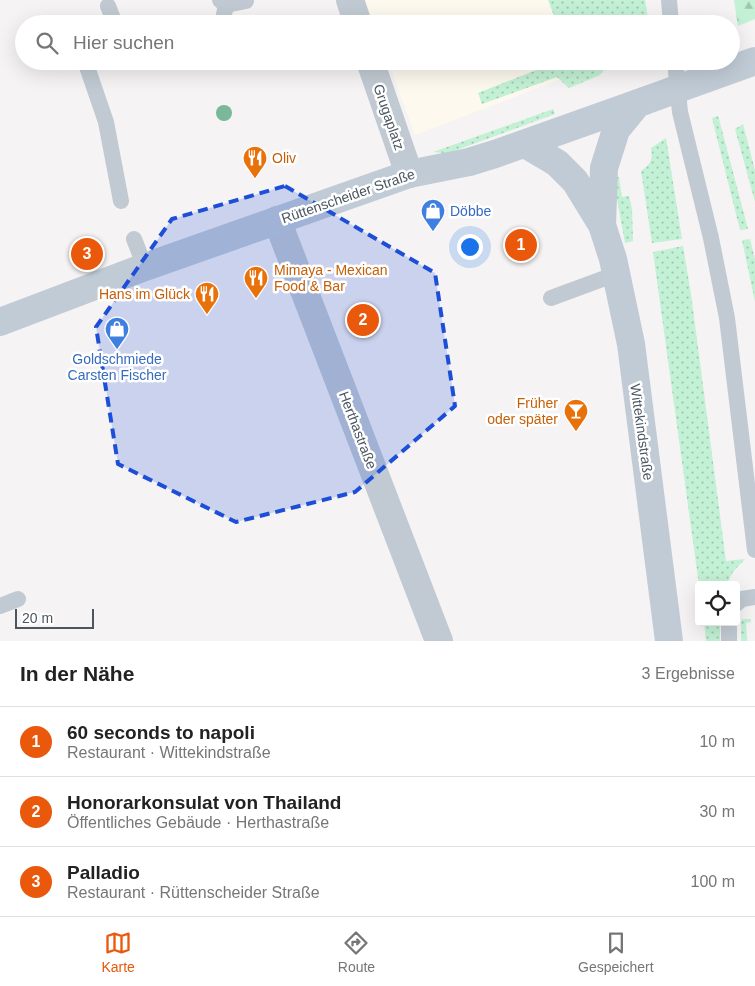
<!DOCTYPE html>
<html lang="de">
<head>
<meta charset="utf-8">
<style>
  body { margin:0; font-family:Arial,sans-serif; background:#f2f2f2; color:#222 }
  .controls { position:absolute; right:15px; bottom:15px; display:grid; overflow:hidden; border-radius:5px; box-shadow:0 5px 20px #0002 }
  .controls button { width:45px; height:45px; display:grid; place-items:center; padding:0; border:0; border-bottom:1px solid #e0e0e0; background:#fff; color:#222; font:25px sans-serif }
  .scale { position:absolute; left:15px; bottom:12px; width:79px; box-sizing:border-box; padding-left:5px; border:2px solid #4a5661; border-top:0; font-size:14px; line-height:18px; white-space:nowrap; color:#4a5661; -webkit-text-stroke:4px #fff; paint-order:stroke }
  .you { position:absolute; left:469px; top:246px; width:18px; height:18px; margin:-12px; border:4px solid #fff; border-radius:50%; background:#1a73e8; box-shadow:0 0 0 8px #1a73e833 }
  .badge { display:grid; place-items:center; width:32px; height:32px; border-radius:50%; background:#ea580c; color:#fff; font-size:16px; font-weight:700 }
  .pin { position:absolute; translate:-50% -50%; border:2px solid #fff; box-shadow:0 1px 5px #0006 }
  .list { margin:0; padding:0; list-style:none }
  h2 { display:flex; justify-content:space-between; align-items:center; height:65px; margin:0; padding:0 20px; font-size:21px }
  h2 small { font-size:16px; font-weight:400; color:#767676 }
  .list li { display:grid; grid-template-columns:32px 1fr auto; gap:15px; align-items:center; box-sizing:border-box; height:70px; padding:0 20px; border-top:1px solid #e0e0e0 }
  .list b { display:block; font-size:19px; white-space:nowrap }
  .list p { margin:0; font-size:16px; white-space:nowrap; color:#767676 }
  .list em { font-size:16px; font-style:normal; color:#767676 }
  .icon { flex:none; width:28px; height:28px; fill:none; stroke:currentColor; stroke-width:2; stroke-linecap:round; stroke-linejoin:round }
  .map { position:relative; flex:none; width:755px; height:641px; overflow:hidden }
  .search { position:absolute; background:#fff; box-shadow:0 5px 20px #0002; left:15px; right:15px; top:15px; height:55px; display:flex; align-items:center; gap:12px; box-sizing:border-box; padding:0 18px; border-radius:28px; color:#767676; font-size:19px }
  .sheet { height:275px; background:#fff }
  nav { display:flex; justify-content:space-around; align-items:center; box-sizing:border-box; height:70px; border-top:1px solid #e0e0e0; background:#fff; font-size:14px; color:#767676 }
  nav a { display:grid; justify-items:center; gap:2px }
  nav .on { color:#ea580c }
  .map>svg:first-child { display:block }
</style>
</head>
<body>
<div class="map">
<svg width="755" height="641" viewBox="0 0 755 641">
  <defs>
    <pattern id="grass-dots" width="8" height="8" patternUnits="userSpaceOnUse" patternTransform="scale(1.25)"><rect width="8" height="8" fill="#c3f1d5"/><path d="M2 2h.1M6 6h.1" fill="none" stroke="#a0c6b0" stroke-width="1.8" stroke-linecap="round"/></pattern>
    <pattern id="forest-firs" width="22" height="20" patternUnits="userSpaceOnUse" patternTransform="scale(1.25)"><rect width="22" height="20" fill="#c3f1d5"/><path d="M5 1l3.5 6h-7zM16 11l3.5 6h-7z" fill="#a0c6b0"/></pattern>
  </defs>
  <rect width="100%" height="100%" fill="#f5f3f3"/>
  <path fill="#fdf9ef" d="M 365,0 L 612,0 L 616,24 L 374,24 Z
    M 388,61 L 609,61 L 415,135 Z"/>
  <path fill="url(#grass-dots)" d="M 548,0 L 645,0 L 649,24 L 557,24 Z
    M 559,61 L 603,61 L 605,68 L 600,75 L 569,88 L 557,77 L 482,104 L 478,93 Z
    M 553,109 L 555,114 L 454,151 L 444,153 L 433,152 Z
    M 718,116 L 719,119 L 748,229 L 740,230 L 712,118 Z
    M 743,124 L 755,170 L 755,202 L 735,129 Z
    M 666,138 L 682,239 L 652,243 L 641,171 C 651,164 653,160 651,148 Z
    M 615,177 L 619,177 L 622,197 L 629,196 L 632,209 L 633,241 L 625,243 L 617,199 Z
    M 750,239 L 755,259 L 755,302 L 742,240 Z
    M 683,246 L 691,294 L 726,561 L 745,559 L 733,572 L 726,585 L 699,585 L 653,252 Z
    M 742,619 L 751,619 L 751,622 L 746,623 L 747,641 L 741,641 L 741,622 Z
    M 704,622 L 720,622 L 720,641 L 706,641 Z"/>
  <path fill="url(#forest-firs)" d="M 734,0 L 755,0 L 755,19 L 738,26 Z"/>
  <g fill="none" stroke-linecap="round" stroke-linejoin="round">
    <path stroke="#c1cad2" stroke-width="16" d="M 220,0 L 226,5 L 246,1
      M 669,0 L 671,24
      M 108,6 L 115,24
      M 222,24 L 226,5
      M 85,61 L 106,122 L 121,201
      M 675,61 L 680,112 L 711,238 L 727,318 L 755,550
      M 134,239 L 145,267
      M 551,298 L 616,274
      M 736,604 L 742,599 L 755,597
      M 0,606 L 18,599
      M 729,622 L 729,641"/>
    <path stroke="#c1cad2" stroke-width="28" d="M 350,0 L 358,24
      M 370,61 L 409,174
      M 277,220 L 439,641"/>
    <path stroke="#c1cbd6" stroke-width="28" d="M 638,103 L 616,130 L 604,168 L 602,225 L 613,259 L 631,344 L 669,641
      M 525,144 L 557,163 L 575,181 L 602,225
      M 0,322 L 145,267 L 409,174 L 469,162 L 495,154 L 644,101"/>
    <path stroke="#c1cbd6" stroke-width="28" d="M 644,101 L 755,61"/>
  </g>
  <circle fill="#7bb799" cx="224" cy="113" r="8"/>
  <path fill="#1d4ed8" fill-opacity="0.2" stroke="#1d4ed8" stroke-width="4" stroke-dasharray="10 6" stroke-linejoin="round" d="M 285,186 L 435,273 L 455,406 L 355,492 L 236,522 L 118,464 L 96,327 L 172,219 Z"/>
  <defs>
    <symbol id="restaurant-pin" viewBox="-11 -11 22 30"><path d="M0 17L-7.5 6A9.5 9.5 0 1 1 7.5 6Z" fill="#e8710a" stroke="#fff"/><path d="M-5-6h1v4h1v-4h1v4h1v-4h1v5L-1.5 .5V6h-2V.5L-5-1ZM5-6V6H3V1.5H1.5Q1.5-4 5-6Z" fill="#fff"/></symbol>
    <symbol id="shop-pin" viewBox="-11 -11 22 30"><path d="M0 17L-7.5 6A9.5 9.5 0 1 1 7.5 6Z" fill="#3f7fe0" stroke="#fff"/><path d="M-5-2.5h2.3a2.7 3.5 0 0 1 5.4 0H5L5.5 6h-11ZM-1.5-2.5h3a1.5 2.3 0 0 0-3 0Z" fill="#fff"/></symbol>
    <symbol id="bar-pin" viewBox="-11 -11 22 30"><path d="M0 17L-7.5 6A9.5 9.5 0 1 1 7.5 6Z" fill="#e8710a" stroke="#fff"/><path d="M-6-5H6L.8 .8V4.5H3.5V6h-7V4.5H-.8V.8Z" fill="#fff"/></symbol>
  </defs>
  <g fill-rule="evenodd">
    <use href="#restaurant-pin" x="241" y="144" width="28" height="38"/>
    <use href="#shop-pin" x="419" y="197" width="28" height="38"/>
    <use href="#restaurant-pin" x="242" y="264" width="28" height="38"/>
    <use href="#restaurant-pin" x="193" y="280" width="28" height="38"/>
    <use href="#shop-pin" x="103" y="315" width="28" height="38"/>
    <use href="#bar-pin" x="562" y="397" width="28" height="38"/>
  </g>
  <g text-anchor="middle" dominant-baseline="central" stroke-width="5" stroke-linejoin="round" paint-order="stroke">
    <g font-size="14" fill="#4a5661" stroke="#fff">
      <text transform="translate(389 117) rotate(71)">Grugaplatz</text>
      <text transform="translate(348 196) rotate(-19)">Rüttenscheider Straße</text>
      <text transform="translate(358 430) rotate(69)">Herthastraße</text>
      <text transform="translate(642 432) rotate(82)">Wittekindstraße</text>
    </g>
    <g font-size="14" fill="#c56008" stroke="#fff" text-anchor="start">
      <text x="272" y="158">Oliv</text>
      <text x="274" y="270">Mimaya - Mexican<tspan x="274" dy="16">Food &amp; Bar</tspan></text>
      <text x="190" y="294" text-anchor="end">Hans im Glück</text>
      <text x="558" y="403" text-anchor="end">Früher<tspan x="558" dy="16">oder später</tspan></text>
    </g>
    <g font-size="14" fill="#366cbe" stroke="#fff" text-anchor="start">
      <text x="450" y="211">Döbbe</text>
      <text x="117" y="359" text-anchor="middle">Goldschmiede<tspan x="117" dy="16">Carsten Fischer</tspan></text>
    </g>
  </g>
</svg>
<div class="controls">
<button><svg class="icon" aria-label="locate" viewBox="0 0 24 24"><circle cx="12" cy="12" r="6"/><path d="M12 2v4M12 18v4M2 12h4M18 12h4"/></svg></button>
</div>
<div class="scale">20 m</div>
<div class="you"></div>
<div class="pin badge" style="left:521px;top:245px">1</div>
<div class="pin badge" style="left:363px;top:320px">2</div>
<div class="pin badge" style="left:87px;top:254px">3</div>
<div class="search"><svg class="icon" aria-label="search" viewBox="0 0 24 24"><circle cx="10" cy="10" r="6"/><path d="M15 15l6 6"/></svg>Hier suchen</div>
</div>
<section class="sheet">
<h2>In der Nähe<small>3 Ergebnisse</small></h2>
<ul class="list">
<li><span class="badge">1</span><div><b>60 seconds to napoli</b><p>Restaurant · Wittekindstraße</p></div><em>10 m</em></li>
<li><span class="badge">2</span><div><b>Honorarkonsulat von Thailand</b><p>Öffentliches Gebäude · Herthastraße</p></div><em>30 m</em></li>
<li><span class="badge">3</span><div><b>Palladio</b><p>Restaurant · Rüttenscheider Straße</p></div><em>100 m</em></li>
</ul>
</section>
<nav>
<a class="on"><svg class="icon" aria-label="map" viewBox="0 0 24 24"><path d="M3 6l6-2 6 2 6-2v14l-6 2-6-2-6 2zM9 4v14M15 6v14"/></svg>Karte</a>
<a><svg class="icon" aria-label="directions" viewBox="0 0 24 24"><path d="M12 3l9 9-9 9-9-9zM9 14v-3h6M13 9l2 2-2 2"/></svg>Route</a>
<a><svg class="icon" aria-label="saved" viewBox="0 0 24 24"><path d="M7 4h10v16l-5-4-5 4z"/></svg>Gespeichert</a>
</nav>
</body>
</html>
